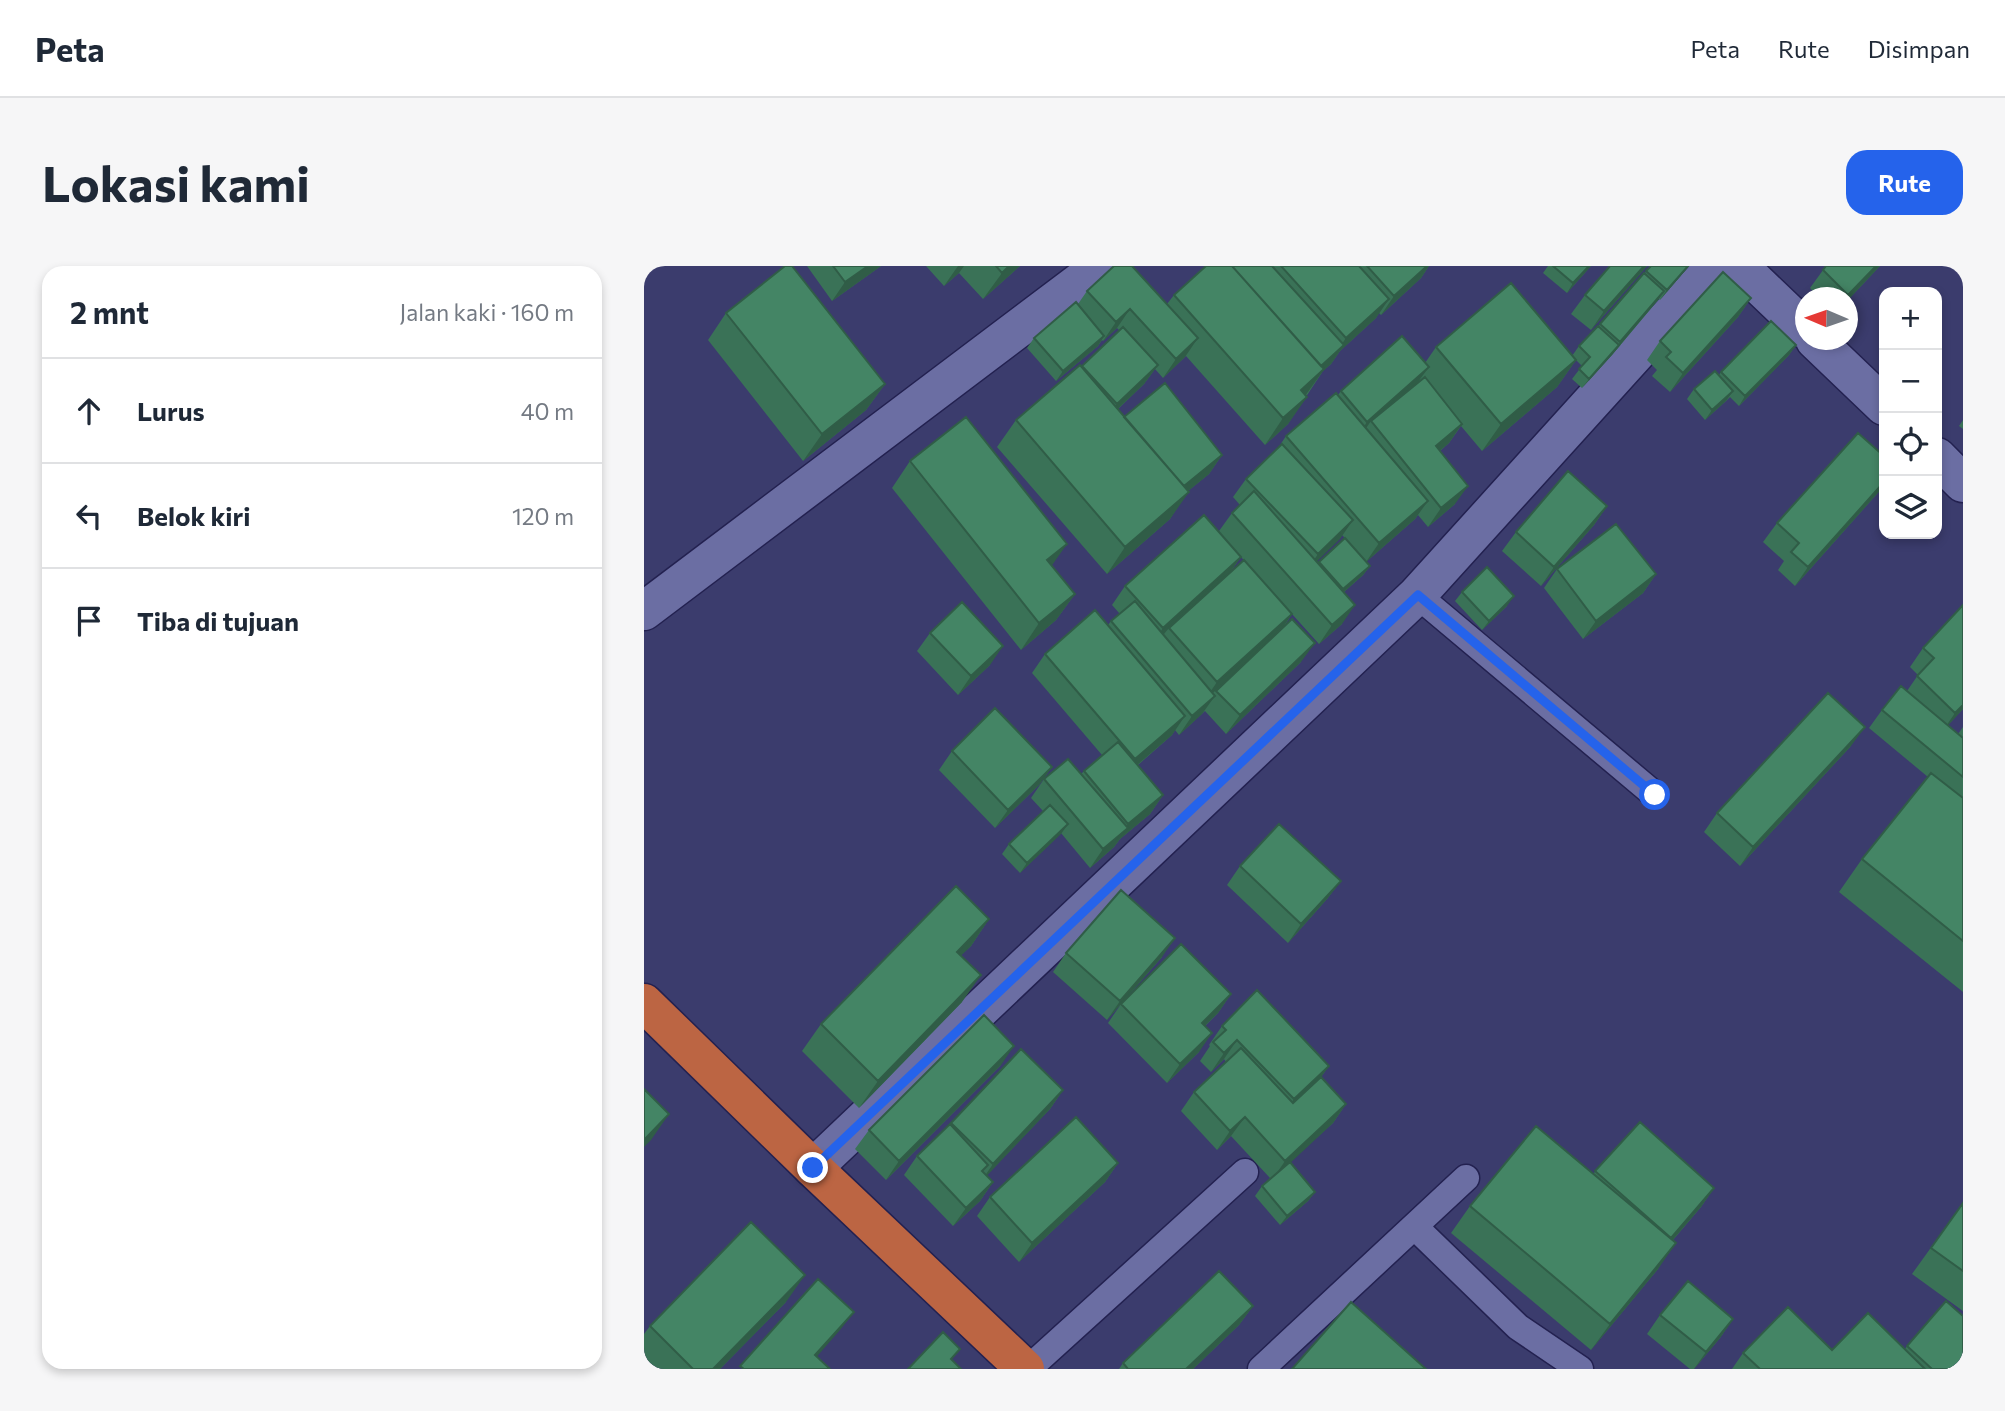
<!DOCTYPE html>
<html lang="id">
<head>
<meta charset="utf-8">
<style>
  body { margin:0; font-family:Commissioner,sans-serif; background:#f6f6f7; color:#1f2937 }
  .controls { position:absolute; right:21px; top:21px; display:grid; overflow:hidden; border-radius:14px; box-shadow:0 4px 10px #0003 }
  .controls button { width:63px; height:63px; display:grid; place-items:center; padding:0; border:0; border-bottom:2px solid #e0e1e3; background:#fff; color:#1f2937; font:35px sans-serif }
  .compass { position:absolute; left:1151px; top:21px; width:63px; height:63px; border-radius:50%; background:#fff; box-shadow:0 4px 10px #0003; rotate:272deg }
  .stop { position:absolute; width:21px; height:21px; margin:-16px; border:5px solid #2563eb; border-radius:50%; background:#fff }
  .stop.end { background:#2563eb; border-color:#fff; box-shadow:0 2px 7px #0008 }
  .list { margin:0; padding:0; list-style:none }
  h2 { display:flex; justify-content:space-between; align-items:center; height:91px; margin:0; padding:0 28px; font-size:30px }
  h2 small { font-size:23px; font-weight:400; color:#747a83 }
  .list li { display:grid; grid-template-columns:46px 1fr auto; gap:21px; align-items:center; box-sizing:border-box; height:105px; padding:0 28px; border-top:2px solid #e0e1e3 }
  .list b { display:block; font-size:26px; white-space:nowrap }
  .list em { font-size:23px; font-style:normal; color:#747a83 }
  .icon { flex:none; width:38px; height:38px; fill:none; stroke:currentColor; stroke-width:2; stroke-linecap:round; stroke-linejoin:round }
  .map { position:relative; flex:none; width:1319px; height:1103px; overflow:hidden; border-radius:21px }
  header { display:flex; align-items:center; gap:42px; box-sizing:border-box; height:98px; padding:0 35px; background:#fff; border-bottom:2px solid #e0e1e3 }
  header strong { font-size:33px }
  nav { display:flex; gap:38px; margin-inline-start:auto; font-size:24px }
  .intro { display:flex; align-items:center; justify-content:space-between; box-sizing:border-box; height:168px; padding:0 42px }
  h1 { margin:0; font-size:49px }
  .button { padding:18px 32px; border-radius:21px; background:#2563eb; color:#fff; font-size:24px; font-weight:700 }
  main { display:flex; gap:42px; padding:0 42px }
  aside { flex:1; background:#fff; border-radius:21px; box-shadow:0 4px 10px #0003 }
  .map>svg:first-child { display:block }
</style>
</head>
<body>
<header>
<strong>Peta</strong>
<nav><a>Peta</a><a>Rute</a><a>Disimpan</a></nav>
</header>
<div class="intro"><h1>Lokasi kami</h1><a class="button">Rute</a></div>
<main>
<aside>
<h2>2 mnt<small>Jalan kaki · 160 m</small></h2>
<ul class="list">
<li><svg class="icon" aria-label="ahead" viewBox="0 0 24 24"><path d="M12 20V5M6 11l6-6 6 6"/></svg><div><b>Lurus</b></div><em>40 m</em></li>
<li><svg class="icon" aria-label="left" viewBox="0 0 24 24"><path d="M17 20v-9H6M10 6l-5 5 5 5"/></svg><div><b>Belok kiri</b></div><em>120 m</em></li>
<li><svg class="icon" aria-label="arrive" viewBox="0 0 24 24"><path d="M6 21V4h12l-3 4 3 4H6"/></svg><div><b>Tiba di tujuan</b></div></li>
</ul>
</aside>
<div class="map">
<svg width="1319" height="1103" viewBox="0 0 1319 1103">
  <rect width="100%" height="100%" fill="#3b3c6d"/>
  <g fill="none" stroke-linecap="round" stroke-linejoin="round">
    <defs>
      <path id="lane" d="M 773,329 L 1011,529
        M 771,961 L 874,1061 L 936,1103
        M 384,1103 L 601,906
        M 617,1103 L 822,912"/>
      <path id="street" d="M 1095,0 L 1162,64
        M 1171,74 L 1240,140
        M 1293,191 L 1319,217
        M 0,345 L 457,0
        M 169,902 L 773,329 L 1071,0"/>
      <path id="highway" d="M 0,737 L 169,902 L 381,1103"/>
    </defs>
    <use href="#lane" stroke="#232150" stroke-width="29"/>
    <use href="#street" stroke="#232150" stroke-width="41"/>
    <use href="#highway" stroke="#232150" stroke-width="41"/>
    <use href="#lane" stroke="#6b6ea3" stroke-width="26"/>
    <use href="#street" stroke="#6b6ea3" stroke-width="38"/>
    <use href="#highway" stroke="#bc6543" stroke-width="38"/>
  </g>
  <path fill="#3a7257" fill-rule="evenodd" d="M 163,0 L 237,0 L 188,35 Z
    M 282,0 L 376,0 L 339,33 L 315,7 L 300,20 Z
    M 562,0 L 785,0 L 777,12 L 737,49 L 735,47 L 732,52 L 696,85 L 687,98 L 679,105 L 644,158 L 621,179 L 542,90 L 519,112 L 511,103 L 500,118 L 474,143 L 480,151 L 578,189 L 565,208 L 544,225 L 526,253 L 463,308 L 353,181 L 372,154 L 437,101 L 476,65 L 473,62 L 459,75 L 458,74 L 454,80 L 412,115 L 383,82 L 390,72 L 434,38 L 443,25 L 523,38 L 530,29 Z
    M 904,0 L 947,0 L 923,27 L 899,7 Z
    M 966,0 L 1003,0 L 947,64 L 927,48 L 941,29 Z
    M 1007,0 L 1045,0 L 1016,34 L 1015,33 L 968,89 L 938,122 L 928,113 L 938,100 L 928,90 L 932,94 L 913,121 L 838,185 L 817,160 L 805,177 L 796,185 L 811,238 L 784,261 L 774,249 L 771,253 L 722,296 L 726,300 L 719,309 L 700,326 L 698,358 L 675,378 L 648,348 L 639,362 L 657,396 L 582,468 L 561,445 L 535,469 L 531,464 L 528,469 L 494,499 L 519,529 L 506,548 L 476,573 L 470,581 L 446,602 L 417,567 L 376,607 L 358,588 L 365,578 L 399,545 L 387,532 L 400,513 L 437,508 L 440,505 L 458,489 L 388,407 L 401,388 L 464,359 L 467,355 L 476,348 L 468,339 L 481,320 L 575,265 L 588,247 L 596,239 L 589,231 L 602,213 L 634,182 L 642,170 L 694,129 L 697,125 L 781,97 L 792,81 L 928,90 L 935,80 L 954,61 ZM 698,269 L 701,272 L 674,298 L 672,295 ZM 597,291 L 640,338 L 587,305 Z
    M 1182,0 L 1236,0 L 1203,35 L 1203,32 L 1175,32 L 1166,22 Z
    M 1107,32 L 1094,51 L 1026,126 L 1008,110 L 1013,104 L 1003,94 L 1016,75 Z
    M 82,47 L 241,118 L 222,144 L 159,195 L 64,74 Z
    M 1152,79 L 1145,89 L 1095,140 L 1086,131 L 1082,135 L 1061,154 L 1043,133 L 1050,123 L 1075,109 L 1077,106 Z
    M 1319,154 L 1319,163 L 1315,160 Z
    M 266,195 L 431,328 L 412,354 L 377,384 L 248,222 Z
    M 1240,220 L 1151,320 L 1134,304 L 1140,295 L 1119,276 L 1133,257 Z
    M 963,240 L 950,259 L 897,320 L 858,285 L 872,266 Z
    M 913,303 L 1012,308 L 999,327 L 939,373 L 900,322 Z
    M 818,326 L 863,340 L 838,364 L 811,335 Z
    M 1319,339 L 1319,443 L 1304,459 L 1314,468 L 1319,461 L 1319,726 L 1195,626 L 1218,593 L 1284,511 L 1225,462 L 1238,444 L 1263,425 L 1274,409 L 1266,401 L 1279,382 Z
    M 286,367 L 346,399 L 314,429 L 273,385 Z
    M 1207,480 L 1096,600 L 1060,566 L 1073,547 Z
    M 308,485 L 408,501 L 395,519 L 351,562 L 295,504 Z
    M 596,600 L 697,615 L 683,633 L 644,677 L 583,619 Z
    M 345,653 L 327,680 L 317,689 L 318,736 L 215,842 L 158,785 L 177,758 Z
    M 422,687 L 518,691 L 463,754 L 409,706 Z
    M 587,728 L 574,747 L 561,760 L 555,786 L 523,817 L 464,757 L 477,738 Z
    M 578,760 L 685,800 L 677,811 L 702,838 L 689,857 L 646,896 L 671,926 L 664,935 L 636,959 L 611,930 L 618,920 L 626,912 L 587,870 L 573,884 L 537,845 L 550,826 L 582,796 L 580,793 L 567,806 L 556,795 L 566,780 L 565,779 Z
    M 377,783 L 419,824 L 406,843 L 343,909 L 349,916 L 336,935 L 309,960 L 260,909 L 273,890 L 306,858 Z
    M 357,799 L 242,914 L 211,883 L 225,864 Z
    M 996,856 L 1070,922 L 1057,941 L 1029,974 L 1014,1003 L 947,1084 L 807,967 L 826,940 L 950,907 Z
    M 474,897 L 461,916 L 375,996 L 333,950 L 346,931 Z
    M 1319,937 L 1319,1045 L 1268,1008 Z
    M 142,1036 L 76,1103 L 4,1103 L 0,1099 L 0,1068 L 6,1060 Z
    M 609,1040 L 595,1059 L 549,1103 L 475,1103 L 479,1097 Z
    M 1016,1049 L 1089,1053 L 1076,1072 L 1050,1103 L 1046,1103 L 1003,1068 Z
    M 1263,1080 L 1319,1103 L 1088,1103 L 1099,1087 L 1261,1083 Z"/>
  <path fill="#305d47" d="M 224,0 L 237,0 L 188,35 L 201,16 Z
    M 314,0 L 320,0 L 315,7 L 300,20 Z
    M 365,0 L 376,0 L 339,33 L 358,7 Z
    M 783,0 L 785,0 L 777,12 L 737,49 L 750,30 Z
    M 945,0 L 947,0 L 923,27 L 929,17 Z
    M 1000,0 L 1003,0 L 947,64 L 960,45 Z
    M 1044,0 L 1045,0 L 1016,34 L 1023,24 Z
    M 1232,0 L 1236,0 L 1203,35 L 1203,32 L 1204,29 Z
    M 1020,25 L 1013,35 L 968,89 L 938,122 L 945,113 Z
    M 1107,32 L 1094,51 L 1026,126 L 1039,107 Z
    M 745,33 L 732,52 L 696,85 L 687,98 L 679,105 L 661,130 L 657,124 L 674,103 L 693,85 L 702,72 Z
    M 486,43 L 473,62 L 459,75 L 472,56 Z
    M 460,70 L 454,80 L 412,115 L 419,105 Z
    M 554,72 L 541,91 L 519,112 L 532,93 Z
    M 1152,79 L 1145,89 L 1095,140 L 1101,130 Z
    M 932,94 L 913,121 L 838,185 L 857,158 Z
    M 514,99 L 500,118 L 459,157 L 473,138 Z
    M 785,101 L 771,120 L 727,155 L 718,168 L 710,175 L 723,156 Z
    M 241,118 L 222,144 L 159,195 L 178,168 Z
    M 1089,125 L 1082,135 L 1061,154 L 1068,144 Z
    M 663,131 L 644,158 L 621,179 L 639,152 Z
    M 818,158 L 805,177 L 779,199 L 792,180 Z
    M 578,189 L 565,208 L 522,243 L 535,224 Z
    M 1240,216 L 1240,220 L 1151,320 L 1164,301 Z
    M 824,220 L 811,238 L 784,261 L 797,242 Z
    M 545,226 L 526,253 L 463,308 L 481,281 Z
    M 784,235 L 771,253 L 722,296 L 735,277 Z
    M 963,240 L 950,259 L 897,320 L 910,301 Z
    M 709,254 L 696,273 L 661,307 L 674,288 Z
    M 423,278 L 404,305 L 403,294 Z
    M 597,291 L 584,309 L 525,362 L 520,368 L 506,381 L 519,362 Z
    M 726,300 L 719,309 L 692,333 L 699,323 Z
    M 1012,308 L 999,327 L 939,373 L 952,355 Z
    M 431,328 L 412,354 L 377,384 L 395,357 Z
    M 870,330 L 863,340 L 838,364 L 845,355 Z
    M 711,339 L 698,358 L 675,378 L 688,359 Z
    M 648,348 L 635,367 L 560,435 L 573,416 Z
    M 671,377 L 657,396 L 582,468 L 596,449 Z
    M 359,380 L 346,399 L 314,429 L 327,410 Z
    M 571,430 L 558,448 L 535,469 L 548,450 Z
    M 1319,439 L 1319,443 L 1298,466 L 1311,447 Z
    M 541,450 L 528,469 L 478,512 L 491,493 Z
    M 1221,461 L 1207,480 L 1096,600 L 1109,581 Z
    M 408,501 L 395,519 L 351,562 L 364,544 Z
    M 519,529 L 506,548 L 476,573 L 470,581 L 446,602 L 459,583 L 479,566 L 484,558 Z
    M 424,558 L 417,568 L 376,607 L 383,597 Z
    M 697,615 L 683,633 L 644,677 L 657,658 Z
    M 345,653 L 327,680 L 294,712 L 313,686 Z
    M 531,672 L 518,691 L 463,754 L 476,735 Z
    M 337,709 L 318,736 L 215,842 L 234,815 Z
    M 587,728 L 574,747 L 544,776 L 558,757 Z
    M 568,767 L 555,786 L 523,817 L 536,798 Z
    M 593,774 L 580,793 L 567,806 L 580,787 Z
    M 370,780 L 357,799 L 242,914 L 255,895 Z
    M 685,800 L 672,818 L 637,852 L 650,833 Z
    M 419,824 L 406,843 L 336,917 L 349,898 Z
    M 702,838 L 689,857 L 628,914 L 641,895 Z
    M 25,848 L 7,874 L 0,881 L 0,874 Z
    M 601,851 L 587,870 L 573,884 L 586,865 Z
    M 474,897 L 461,916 L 375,996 L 388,977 Z
    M 349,916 L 336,935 L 309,960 L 322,942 Z
    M 1070,922 L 1057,941 L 1014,991 L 1027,973 Z
    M 671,926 L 664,935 L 636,959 L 643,950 Z
    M 1032,977 L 1014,1003 L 947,1084 L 966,1058 Z
    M 161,1009 L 142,1036 L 76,1103 L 69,1103 Z
    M 609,1040 L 595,1059 L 549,1103 L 542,1103 Z
    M 210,1046 L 196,1064 L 162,1103 L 171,1089 Z
    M 1089,1053 L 1076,1072 L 1050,1103 L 1062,1086 Z"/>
  <path fill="#448565" stroke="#305d47" stroke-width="2" d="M 141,0 L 148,0 L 241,118 L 178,168 L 82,47 Z
    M 189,0 L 224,0 L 201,16 Z
    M 352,0 L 365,0 L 358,7 Z
    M 470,0 L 488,0 L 554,72 L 532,93 L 486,43 L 472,56 L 443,25 Z
    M 562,0 L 588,0 L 680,103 L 657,124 L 663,131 L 639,152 L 530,29 Z
    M 588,0 L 628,0 L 700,79 L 677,100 Z
    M 637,0 L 715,0 L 745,33 L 702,72 Z
    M 723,0 L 783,0 L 750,30 Z
    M 909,0 L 945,0 L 929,17 Z
    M 966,0 L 1000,0 L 960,45 L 941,29 Z
    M 1007,0 L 1044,0 L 1023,24 L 1002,5 Z
    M 1182,0 L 1232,0 L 1204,29 L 1179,4 Z
    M 1079,6 L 1107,32 L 1039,107 L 1022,91 L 1027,86 L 1016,75 Z
    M 1000,7 L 1020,25 L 976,76 L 956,58 Z
    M 867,17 L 932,94 L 857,158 L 792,81 Z
    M 432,36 L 460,70 L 419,105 L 390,72 Z
    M 1127,55 L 1152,79 L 1101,130 L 1077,106 Z
    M 954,60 L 975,79 L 945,113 L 935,103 L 946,91 L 935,80 Z
    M 479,61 L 514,99 L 473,138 L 438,100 Z
    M 758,70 L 785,101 L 723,156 L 697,125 Z
    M 436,99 L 545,226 L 481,281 L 372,154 Z
    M 1071,105 L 1089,125 L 1068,144 L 1050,123 Z
    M 781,111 L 818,158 L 792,180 L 824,220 L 797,242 L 727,155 Z
    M 521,117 L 578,189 L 540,220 L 480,151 Z
    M 692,127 L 784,235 L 735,277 L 642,170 Z
    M 322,151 L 423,278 L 403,294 L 431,328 L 395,357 L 266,195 Z
    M 1214,167 L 1240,190 L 1240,216 L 1164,301 L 1147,286 L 1155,277 L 1133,257 Z
    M 638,178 L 709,254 L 674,288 L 602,213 Z
    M 924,205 L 963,240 L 910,301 L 872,266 Z
    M 610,225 L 711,339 L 688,359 L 588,247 Z
    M 560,249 L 597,291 L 519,362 L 481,320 Z
    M 972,258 L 1012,308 L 952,355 L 913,303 Z
    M 701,272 L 726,300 L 699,323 L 675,296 Z
    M 600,294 L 648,348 L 573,416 L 525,362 Z
    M 843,301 L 870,330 L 845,355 L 818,326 Z
    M 491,335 L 571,430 L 548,450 L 467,355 Z
    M 318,336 L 359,380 L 327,410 L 286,367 Z
    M 1319,339 L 1319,439 L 1311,447 L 1273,410 L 1290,392 L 1279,382 Z
    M 451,344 L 541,450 L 491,493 L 401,388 Z
    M 648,353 L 671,377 L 596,449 L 572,425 Z
    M 1257,420 L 1319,472 L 1319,511 L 1238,444 Z
    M 1184,427 L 1221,461 L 1109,581 L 1073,547 Z
    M 351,442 L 408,501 L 364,544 L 308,485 Z
    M 474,476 L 519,529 L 484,558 L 440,505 Z
    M 424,493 L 484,562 L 459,583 L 400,513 Z
    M 1287,507 L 1319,532 L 1319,675 L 1218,593 Z
    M 406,539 L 424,558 L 383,597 L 365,578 Z
    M 635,558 L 697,615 L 657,658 L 596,600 Z
    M 312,620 L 345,653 L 313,686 L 337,709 L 234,815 L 177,758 Z
    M 477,624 L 531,672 L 476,735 L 422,687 Z
    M 537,678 L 587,728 L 558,757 L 568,767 L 536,798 L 477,738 Z
    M 613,724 L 685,800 L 650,833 L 593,774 L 580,787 L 569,776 L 582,764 L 578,760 Z
    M 340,749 L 370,780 L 255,895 L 225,864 Z
    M 597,782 L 649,837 L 677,811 L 702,838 L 641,895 L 601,851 L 586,865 L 550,826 Z
    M 377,783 L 419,824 L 349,898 L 307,857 Z
    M 0,823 L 25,848 L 0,874 Z
    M 432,851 L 474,897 L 388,977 L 346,931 Z
    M 996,856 L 1070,922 L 1027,972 L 951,905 Z
    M 306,858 L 344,899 L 338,905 L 349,916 L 322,942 L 273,890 Z
    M 892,860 L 1032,977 L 966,1058 L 826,940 Z
    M 646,896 L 671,926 L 643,950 L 618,920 Z
    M 1319,937 L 1319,1005 L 1287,982 Z
    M 107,956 L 161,1009 L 69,1103 L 49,1103 L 6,1060 Z
    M 575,1005 L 609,1040 L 542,1103 L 484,1103 L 479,1097 Z
    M 174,1013 L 210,1046 L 171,1089 L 186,1103 L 100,1103 L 96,1100 Z
    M 1044,1015 L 1089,1053 L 1062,1086 L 1016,1049 Z
    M 1302,1035 L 1319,1050 L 1319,1103 L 1288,1103 L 1263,1080 Z
    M 707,1036 L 782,1103 L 648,1103 Z
    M 1144,1041 L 1188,1084 L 1224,1047 L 1281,1103 L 1116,1103 L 1099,1087 Z
    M 299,1066 L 316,1083 L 307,1093 L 317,1103 L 264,1103 Z"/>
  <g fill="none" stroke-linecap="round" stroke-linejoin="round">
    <path stroke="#2563eb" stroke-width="9" d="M 169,902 L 774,329 L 1011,529"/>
  </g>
</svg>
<div class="controls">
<button>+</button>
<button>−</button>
<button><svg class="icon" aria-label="locate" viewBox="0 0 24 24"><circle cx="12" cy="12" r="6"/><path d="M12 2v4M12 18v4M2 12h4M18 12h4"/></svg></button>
<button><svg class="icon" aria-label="layers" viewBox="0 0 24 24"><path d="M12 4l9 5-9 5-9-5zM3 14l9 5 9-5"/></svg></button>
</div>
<svg class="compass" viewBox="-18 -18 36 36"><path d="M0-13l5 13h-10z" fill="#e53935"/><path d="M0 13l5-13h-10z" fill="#747a83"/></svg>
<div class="stop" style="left:1011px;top:529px"></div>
<div class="stop end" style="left:169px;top:902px"></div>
</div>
</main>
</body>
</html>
